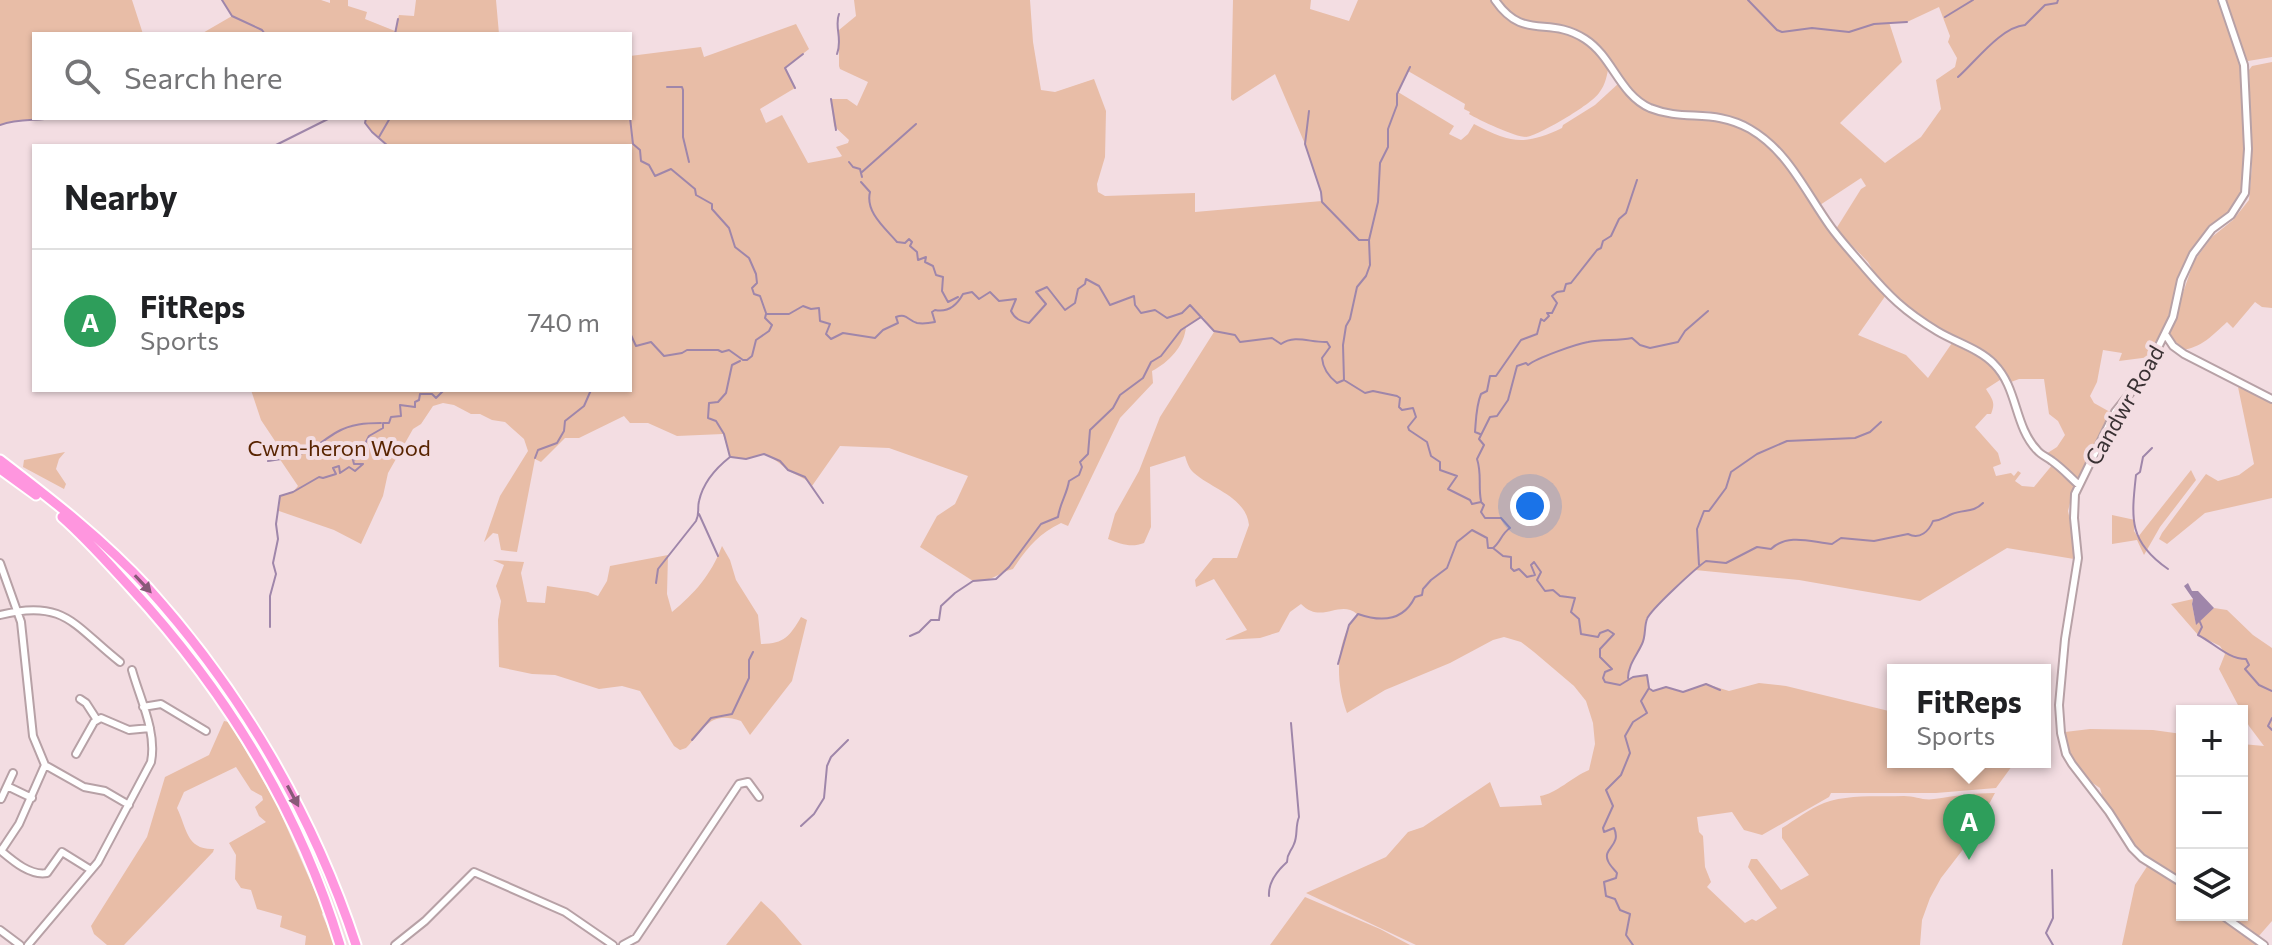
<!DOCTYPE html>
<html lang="en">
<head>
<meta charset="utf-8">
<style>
  body { margin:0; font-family:Commissioner,sans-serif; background:#f6f6f6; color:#202124 }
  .controls { position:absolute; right:24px; bottom:24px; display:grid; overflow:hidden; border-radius:0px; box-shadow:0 2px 6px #0004 }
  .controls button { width:72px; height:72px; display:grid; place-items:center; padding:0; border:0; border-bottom:2px solid #e0e0e0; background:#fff; color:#202124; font:40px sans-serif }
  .you { position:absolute; left:1530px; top:506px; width:28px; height:28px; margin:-20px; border:6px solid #fff; border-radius:50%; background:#1a73e8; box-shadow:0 0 0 12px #1a73e833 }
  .badge { display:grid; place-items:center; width:52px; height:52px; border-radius:50%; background:#4f5e00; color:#fff; font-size:26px; font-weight:700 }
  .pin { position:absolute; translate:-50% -66px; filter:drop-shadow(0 2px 4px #0008) }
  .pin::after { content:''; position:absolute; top:42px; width:28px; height:24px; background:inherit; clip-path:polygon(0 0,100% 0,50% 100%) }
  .popup { position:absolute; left:1887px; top:664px; width:164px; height:104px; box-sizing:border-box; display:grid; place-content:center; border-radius:0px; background:#fff; filter:drop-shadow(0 2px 6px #0005); font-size:26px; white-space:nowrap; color:#757577 }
  .popup b { font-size:30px; color:#202124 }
  .popup::after { content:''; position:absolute; left:50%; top:100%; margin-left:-16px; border:16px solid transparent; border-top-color:#fff }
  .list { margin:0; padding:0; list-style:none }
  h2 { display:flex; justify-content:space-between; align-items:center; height:104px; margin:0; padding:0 32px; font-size:34px }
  h2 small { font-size:26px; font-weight:400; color:#757577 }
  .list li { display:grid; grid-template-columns:52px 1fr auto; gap:24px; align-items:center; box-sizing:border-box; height:144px; padding:0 32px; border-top:2px solid #e0e0e0 }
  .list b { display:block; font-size:30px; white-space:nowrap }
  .list p { margin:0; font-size:26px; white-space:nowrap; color:#757577 }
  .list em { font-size:26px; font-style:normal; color:#757577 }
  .icon { flex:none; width:44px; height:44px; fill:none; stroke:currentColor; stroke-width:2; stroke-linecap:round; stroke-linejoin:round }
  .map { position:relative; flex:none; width:2272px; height:945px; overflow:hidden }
  .search { position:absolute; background:#fff; box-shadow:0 2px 6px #0004; left:32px; top:32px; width:600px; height:88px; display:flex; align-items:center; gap:20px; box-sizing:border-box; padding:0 28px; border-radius:0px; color:#757577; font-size:30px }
  .panel { position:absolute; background:#fff; box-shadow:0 2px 6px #0004; left:32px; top:144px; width:600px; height:248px; border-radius:0px }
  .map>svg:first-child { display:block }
</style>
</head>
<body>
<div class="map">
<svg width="2272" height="945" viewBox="0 0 2272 945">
  <rect width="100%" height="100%" fill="#f3dde2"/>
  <path fill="#e8bda7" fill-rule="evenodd" d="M 0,0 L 132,0 L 143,34 L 34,34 L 34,118 L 53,118 C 35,121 18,118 0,125 Z
    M 222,0 L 321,0 L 330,3 L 330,0 L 348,0 L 348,6 L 367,12 L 365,19 L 395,31 L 399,15 L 414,16 L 416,0 L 496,0 L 499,34 L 201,34 L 232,16 Z
    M 854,0 L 1030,0 L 1033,42 L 1041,90 L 1055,92 L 1094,79 L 1106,111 L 1105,157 L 1097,184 L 1098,192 L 1105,196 L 1195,193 L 1195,212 L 1322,201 L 1321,192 L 1305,144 L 1275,74 L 1233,101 L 1231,99 L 1233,0 L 1311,0 L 1310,9 L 1349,21 L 1358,0 L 1492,0 C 1514,40 1543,21 1575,35 C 1589,41 1599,53 1609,64 C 1607,75 1606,84 1599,93 C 1592,104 1538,136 1526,137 C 1515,137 1479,120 1469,114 L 1470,112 L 1464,109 L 1465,104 L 1408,71 L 1398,92 L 1454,126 L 1449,134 L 1461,140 L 1468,134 L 1474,124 C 1511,143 1524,146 1562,128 L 1563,125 L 1595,105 L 1619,83 C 1656,131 1706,103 1753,133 C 1784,153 1800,190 1822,219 C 1841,246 1864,270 1886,295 L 1858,335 L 1906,355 L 1928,378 L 1952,343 L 1990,363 L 2003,378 L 1986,389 C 1992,399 1996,402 1991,414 L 1987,414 L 1975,427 L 1998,453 L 2001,464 L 1993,467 L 1996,476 L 2011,473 L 2014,476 L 2018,471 L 2021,473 L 2015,481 L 2022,486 L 2034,487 L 2053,464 L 2069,478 L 2074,487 L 2068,511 L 2075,543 L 2074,559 L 2007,548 L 1920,601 L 1799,580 L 1695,570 C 1687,577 1649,611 1646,620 C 1644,628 1646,636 1642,645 C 1637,655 1628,665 1628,678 L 1647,675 L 1649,688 L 1653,691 L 1666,687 L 1683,692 L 1706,684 L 1729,691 L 1759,683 L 1786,686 L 1893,712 L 1893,762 L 2007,762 L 2012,766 L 1996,788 L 1936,793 L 1831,793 L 1829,797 L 1762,835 L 1744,830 L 1732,812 L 1697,817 L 1699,832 L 1703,836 L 1705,867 L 1711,882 L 1707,887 L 1745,923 L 1752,919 L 1756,921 L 1777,908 L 1748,867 L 1751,859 L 1757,859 L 1781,890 L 1809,875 L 1782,838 L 1782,828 C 1795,820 1809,809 1824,803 C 1848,794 1879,797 1904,796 C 1915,796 1924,801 1934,799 C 1955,796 1974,793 1995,793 L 1968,843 L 1941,878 L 1930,898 L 1922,920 L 1920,945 L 1416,945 L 1306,893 L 1386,857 L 1408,832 L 1423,827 L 1490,782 L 1500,807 L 1542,805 L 1540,796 C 1556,794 1572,777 1589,770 L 1595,744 L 1593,723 L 1586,701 L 1574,686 L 1534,652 L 1521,642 L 1504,637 L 1493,640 L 1450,663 L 1385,690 L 1347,713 C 1335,681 1335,641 1357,614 C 1339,599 1322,625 1301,604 L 1290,612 L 1279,632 L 1260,638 L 1224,640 L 1247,630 L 1214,579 L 1196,587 L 1195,580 L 1213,558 L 1237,558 L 1249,525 C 1246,497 1212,489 1194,473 C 1189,469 1187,462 1185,456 L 1150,467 L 1151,527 L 1144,543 C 1131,548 1121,544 1108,539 L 1115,514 L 1139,471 L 1160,417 L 1214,332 L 1203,317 L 1186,326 C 1185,346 1168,363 1152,371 L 1153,383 L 1120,418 L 1068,526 L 1061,523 C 1038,534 1027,548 1013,569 C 997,573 991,583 973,581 L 920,547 L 937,516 L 955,504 L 968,476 L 889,448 L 840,446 L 812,486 C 804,476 798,477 788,470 C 780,464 774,458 764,454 L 746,459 L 730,457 L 723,434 L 677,436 L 648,423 L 630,423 L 624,416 L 579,438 L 565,438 L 541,462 L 535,459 L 517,552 L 501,550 L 498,534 L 493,533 L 484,542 L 500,496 L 528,451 L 524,439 L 505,422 L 492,420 L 480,414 L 471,414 L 454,405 L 443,403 L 433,406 L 421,424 L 413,429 L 388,473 L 383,496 L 361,544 L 334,530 L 279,511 L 280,496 L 293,492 L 298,486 L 275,452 L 275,441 L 261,420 L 251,390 L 630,390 L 630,146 L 388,146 L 372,132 L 365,123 L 366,118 L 630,118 L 630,56 L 701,47 L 704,57 L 796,24 L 809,49 L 785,68 L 795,88 L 760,109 L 766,123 L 782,115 L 808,163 L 840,157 L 842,156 L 836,147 L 848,143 L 849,140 L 834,126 L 831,99 L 847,99 L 857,106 L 868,82 L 840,69 L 839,66 L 839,30 L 856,16 Z
    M 1498,0 L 2220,0 L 2241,63 L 2245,85 L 2245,170 L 2242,193 L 2226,215 L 2212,224 L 2197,242 L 2185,264 L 2172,313 L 2150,357 L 2119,361 L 2122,353 L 2103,350 L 2097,382 L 2090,396 L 2094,403 L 2110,412 L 2110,416 L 2082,475 L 2078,478 L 2046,454 L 2057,447 L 2065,435 L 2058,421 L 2049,414 L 2044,379 L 2019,379 L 2011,382 L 2001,368 L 1903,306 L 1878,279 L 1868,262 L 1836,229 L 1861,189 L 1866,186 L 1861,178 L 1820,205 C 1792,163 1764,123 1712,112 C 1702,110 1691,113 1681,113 C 1668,112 1652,107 1641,100 C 1627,91 1620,74 1611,61 C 1602,48 1588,38 1574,31 C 1542,15 1525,35 1498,0 ZM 1939,7 L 1950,36 L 1948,42 L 1957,58 L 1955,67 L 1936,80 L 1941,109 L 1921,137 L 1885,163 L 1840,123 L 1902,62 L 1889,22 L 1907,22 Z
    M 2225,0 L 2272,0 L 2272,57 L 2248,61 L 2245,58 Z
    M 2272,62 L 2272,308 L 2262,307 L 2255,302 L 2233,328 L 2227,322 C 2213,335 2201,348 2182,350 L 2169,333 L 2194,261 L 2212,237 L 2233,220 L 2249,200 L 2252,165 L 2249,70 L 2252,66 Z
    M 2238,387 L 2272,402 L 2272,498 L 2205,513 L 2167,544 L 2159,539 L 2162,533 L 2206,474 L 2218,481 L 2239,475 L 2254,464 Z
    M 65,452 L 59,459 L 56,469 L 66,484 L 64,489 L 23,467 L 24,460 Z
    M 2191,470 L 2196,480 L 2160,527 L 2144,555 L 2137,540 L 2112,544 L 2112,515 L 2135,520 L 2134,531 L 2138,537 Z
    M 722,546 L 730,560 L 736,580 L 758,615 L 761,644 C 784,644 790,636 801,617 L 807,620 L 792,681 L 750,735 L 741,721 C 710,710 705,728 686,748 L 680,750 L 674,746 L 640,691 L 622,686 L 599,689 L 555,675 L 532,674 L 499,667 L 498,620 L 501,601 L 496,586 L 504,565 L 493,560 L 524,562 L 521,573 L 527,602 L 545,603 L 547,586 L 588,592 L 598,596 L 607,581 L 610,566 L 668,555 L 667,594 L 672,612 C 695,593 711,575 722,546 Z
    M 2193,599 L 2192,604 L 2196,624 L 2214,608 L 2227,610 L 2253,635 L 2272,648 L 2272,921 L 2258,937 L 2227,915 L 2242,915 L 2242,744 L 2264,746 L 2249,726 L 2219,669 L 2225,654 L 2220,646 L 2198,635 L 2171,604 Z
    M 224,721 L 229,722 L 277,805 L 324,912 L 322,914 L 335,945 L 305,945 L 306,936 L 280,927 L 282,916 L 257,909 L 251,890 L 241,888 L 235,879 L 236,855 L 229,843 L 266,822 L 259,816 L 255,807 L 263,800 L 262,796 L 251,790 L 236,767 L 184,792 L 177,808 C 187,828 186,850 214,849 L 213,852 L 124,945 L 107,945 L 94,934 L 91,926 L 147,837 L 165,777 L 209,755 Z
    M 2090,729 L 2153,730 L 2182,734 L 2182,880 L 2149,860 L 2131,843 L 2104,802 L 2100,788 L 2085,778 L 2070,757 L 2065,732 Z
    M 2148,865 L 2182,886 L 2182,915 L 2218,915 L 2260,945 L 2122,945 L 2135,885 Z
    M 1305,897 L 1380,929 L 1410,945 L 1270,945 Z
    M 761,901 L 775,914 L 802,945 L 726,945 Z"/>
  <path fill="#9f86aa" d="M 2188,583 L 2192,591 L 2198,591 L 2214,608 L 2196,625 L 2192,604 L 2193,599 L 2184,586 Z"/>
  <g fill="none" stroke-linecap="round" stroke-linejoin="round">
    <path stroke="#9f86aa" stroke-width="2" d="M 222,0 L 232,16 L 262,30 L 265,34
      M 1748,0 L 1777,30 L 1782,32 L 1812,28 L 1849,32 L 1874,24 L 1907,22
      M 1945,17 L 1973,0
      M 395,34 L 398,19
      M 837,54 C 843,39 834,27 839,14
      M 1958,77 C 1976,61 2001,27 2025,25 L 2045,5 L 2057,3 L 2058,0
      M 667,87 L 682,87 L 683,90 L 683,137 L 689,162
      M 795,88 L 785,68 L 803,54
      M 831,99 L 836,130
      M 1309,111 L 1305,144 L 1321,192 L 1322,202 L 1359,240 L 1369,240
      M 366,118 L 365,123 L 372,132 L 388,146
      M 630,118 L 633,144 L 640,150 L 641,161 L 649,165 L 655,176 L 671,169 L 695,189 L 696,195 L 712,204 L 712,209 L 729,228 L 735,247 L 749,258 L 756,274 L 757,283 L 752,288 L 754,294 L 760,296 L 766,313
      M 0,125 C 18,118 35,121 53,118
      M 379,137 L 390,118
      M 274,146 L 330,118
      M 849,162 L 853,167 L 860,169 L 862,177
      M 862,172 L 916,124
      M 861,182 L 870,192 C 865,212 885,228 897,242 L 905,243 L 909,239 L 912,242 L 910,246 L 917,252 L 918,260 L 926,257 L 925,262 L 933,266 L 936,275 L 943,277 L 942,291 L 948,302 L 958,297
      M 630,333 L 636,346 L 651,342 L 664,356 L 682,353 L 687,350 L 718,350 L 722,352 L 729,350 L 743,360 L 747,360 L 752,356 L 756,340 L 769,331 L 772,325 L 765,318 L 766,314 L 789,314 L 803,306 L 811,309 L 819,308 L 820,321 L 830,324 L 826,334 L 831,339 L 843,333 L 875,338 L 883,330 L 898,323 L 896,317 C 907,313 907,320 917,323 C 922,324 930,323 935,322 L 932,312 L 935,310 C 949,313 957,305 963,294 L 972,292 L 979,299 L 990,292 L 999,301 L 1016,299 L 1011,311 C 1015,319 1020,321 1029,323 L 1046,304 L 1036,292 L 1047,287 L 1065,310 L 1075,303 L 1078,289 L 1085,284 L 1086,279 L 1099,286 L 1110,305 L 1134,296 L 1135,305 L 1141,313 L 1155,310 L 1167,318 L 1182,313 L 1190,305 L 1214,331 L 1235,335 L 1240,342 L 1272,338 L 1281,344 C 1295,334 1311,343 1327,342 L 1330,347 L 1322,358 C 1323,369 1328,376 1337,383 L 1344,380 L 1365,393 L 1373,391 L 1397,396 L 1400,398 L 1399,407 L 1402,410 L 1413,408 L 1416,417 L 1408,427 L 1409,430 L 1427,442 L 1431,456 L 1440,462 L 1440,470 L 1457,476 L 1448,489 L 1470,500 L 1472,504 L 1481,502 L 1484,505 L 1481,512 L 1485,518 L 1501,518 L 1510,528 C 1501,534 1501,542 1493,548 L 1503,556 L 1511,557 L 1511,568 L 1514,571 L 1519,569 L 1527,577 L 1535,575 L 1531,565 L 1534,562 L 1541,572 L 1537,580 L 1545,591 L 1553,590 L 1560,596 L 1575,598 L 1571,612 L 1579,619 L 1581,634 L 1598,637 L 1600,633 L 1608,630 L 1614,634 L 1600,649 L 1600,657 L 1612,669 L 1605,672 L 1603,678 L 1605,682 L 1620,685 L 1633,677 L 1647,675 L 1649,688 L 1641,701 L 1647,713 L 1633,722 L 1625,736 L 1630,753 L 1621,775 L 1606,790 L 1613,806 L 1603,828 L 1604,832 L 1614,828 C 1622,846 1602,848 1608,861 C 1610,866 1614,869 1617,873 L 1616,878 L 1604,882 L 1606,896 L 1615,899 L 1620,910 L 1630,914 L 1626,935 L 1633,945
      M 1344,380 L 1343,345 L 1346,326 L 1350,319 L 1357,287 L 1366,276 L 1370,265 L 1369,240 L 1378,202 L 1380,163 L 1388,147 L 1388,129 L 1397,105 L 1397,94 L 1410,67
      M 1480,434 L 1475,432 C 1476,420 1476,406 1481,394 L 1487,391 L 1490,376 L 1496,376 L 1521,340 L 1537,334 L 1541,319 L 1544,321 L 1549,316 L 1547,313 L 1552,313 L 1557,303 L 1552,296 L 1557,292 L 1564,291 L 1566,284 L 1571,283 L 1597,250 L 1601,248 L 1603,241 L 1611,236 L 1619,219 L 1626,213 L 1637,180
      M 2152,448 L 2143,457 L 2140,472 L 2136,475 C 2131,520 2129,542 2168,569
      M 731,457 L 746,459 L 764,454 L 780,461 L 788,470 L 805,477 L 823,503
      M 535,458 L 538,450 L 557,443 L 564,431 L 565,421 L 584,406 L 591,390
      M 268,461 C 281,459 292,458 305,452 C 317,447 326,438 337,432 C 351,424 366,423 381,423
      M 1481,501 C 1478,486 1482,474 1477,459 L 1484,445 L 1479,439 L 1490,417 L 1497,416 L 1508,400 L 1517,366 L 1526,363 L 1528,365 C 1537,358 1576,344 1588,342 C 1603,339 1617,341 1632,338 L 1640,345 L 1650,348 L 1678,342 L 1685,331 L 1708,311
      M 699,514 L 718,556
      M 1699,565 L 1697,529 L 1704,511 L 1709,511 L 1726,488 L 1731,472 L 1757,454 L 1787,441 L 1855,438 L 1870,432 L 1881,422
      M 656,583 L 658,569 L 696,521 C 700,513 697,509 699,501 C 703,483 716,468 730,457 L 724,434 L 716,421 L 708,418 L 709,403 L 718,402 L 726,393 L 732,365 L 740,361
      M 2200,622 L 2202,627 L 2198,635 C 2214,643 2228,659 2246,659 L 2249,665 L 2245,669 L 2259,685 L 2272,691
      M 270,627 L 270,596 L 276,574 L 273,563 L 278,539 L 276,524 L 280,496 L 293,492 L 319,477 L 323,478 L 336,474 L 333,468 L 339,466 L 340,473 L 349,467 L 355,471 L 363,464 L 354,464 L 353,460 L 358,458 L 369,436 L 383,428 L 383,423 L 389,423 L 391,417 L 401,416 L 400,405 L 415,407 L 415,402 L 419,400 L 420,394 L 432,394 L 436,398 L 444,390
      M 910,636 L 919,632 L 931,620 L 939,620 L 941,606 L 955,593 L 973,581 L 996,579 L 1009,567 L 1041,524 L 1058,517 C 1060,503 1067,494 1069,481 L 1079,475 L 1082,467 L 1080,462 L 1088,454 L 1090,430 L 1113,408 L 1120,395 L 1143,378 L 1151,362 L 1161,356 L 1181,330 L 1201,317
      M 1338,664 L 1349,625 L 1358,614 C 1381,622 1403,622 1415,597 L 1422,595 L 1423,589 L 1431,580 L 1447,568 L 1457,542 L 1472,530 L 1487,538 L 1488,548 L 1493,548
      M 1628,678 C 1628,665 1637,655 1642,644 C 1646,636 1644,627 1647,619 C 1650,610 1696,568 1706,561 L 1726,563 L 1757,547 L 1771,549 C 1788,533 1811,542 1832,544 L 1841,538 L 1874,541 L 1908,534 C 1920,540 1929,531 1933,521 C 1942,520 1945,517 1952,514 C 1964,509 1973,513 1983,503
      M 1650,689 L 1653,691 L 1666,687 L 1683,692 L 1706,684 L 1720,690
      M 2272,718 L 2268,726 L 2272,730
      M 692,740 L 711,718 L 732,714 L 749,678 L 749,660 L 753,652
      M 801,826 L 814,814 L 824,798 L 827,766 L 831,757 L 848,740
      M 2052,870 L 2053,918 L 2046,933 L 2053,945
      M 1269,896 C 1268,882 1277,871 1287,862 C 1287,853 1291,852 1294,844 C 1298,835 1295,827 1299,817 L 1291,723"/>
    <defs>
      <path id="minor" d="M 1495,0 C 1524,42 1548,15 1585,39 C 1613,57 1619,94 1650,108 C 1685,122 1713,108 1750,129 C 1788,151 1805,191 1830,226 C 1840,240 1853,254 1865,268 C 1889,296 1904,311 1937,331 C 1955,342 1980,349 1994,364 C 2018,388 2014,426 2037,450 C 2041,455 2047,457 2052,461 C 2062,468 2070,477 2079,485
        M 2165,334 L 2173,346 L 2184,354 L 2272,399
        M 0,563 L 21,622 L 33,736 L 45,765 L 19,824 L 1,851
        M 0,615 C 65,598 75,627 120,662
        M 80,699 L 86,703 L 97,720
        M 143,707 L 161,704 L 206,731
        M 76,754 L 94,722 L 101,718 L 129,730 L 150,728
        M 45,765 L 84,787 L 105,791 L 129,805
        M 7,786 L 32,798
        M 1,799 L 13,773
        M 0,850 C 13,861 30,876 47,873 L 62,852 L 91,870
        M 2182,883 L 2142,858 L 2132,848 L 2109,812 L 2072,764 L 2066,754 L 2061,733 L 2059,705 L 2065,639 L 2078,558 L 2074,518 L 2075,494 L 2115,412 L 2144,376 L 2173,317 L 2181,280 L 2193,254 L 2212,229 L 2231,215 L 2245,193 L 2248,149 L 2244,65 L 2222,0
        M 2222,915 L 2264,945
        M 0,930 L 20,945
        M 28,945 L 98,862 L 151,762 C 157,732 140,699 132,670
        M 395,945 L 425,921 L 474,872 L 565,912 L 613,945
        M 623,945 L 636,938 L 739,784 L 748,782 L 759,797"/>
      <path id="highway" d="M 0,460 C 51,499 104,540 148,588 C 240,690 313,814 356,945
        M 0,469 L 36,495
        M 62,517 C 86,538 108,563 130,587 C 225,690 299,810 340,945"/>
    </defs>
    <use href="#minor" stroke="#b7a1a6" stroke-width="10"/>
    <use href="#highway" stroke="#fff" stroke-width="13"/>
    <use href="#minor" stroke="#fff" stroke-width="6"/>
    <use href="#highway" stroke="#ff96df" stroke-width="9"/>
  </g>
  <defs><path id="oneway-solid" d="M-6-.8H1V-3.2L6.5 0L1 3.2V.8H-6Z" transform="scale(2)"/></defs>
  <g fill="#885978">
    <use href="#oneway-solid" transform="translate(143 584) rotate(47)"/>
    <use href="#oneway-solid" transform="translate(293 796) rotate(62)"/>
  </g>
  <g text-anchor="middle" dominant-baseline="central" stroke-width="8" stroke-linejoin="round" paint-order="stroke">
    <g font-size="22" fill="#393133" stroke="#f3dde2">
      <text transform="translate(2124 405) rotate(-60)">Candwr Road</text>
    </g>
    <g font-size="22" fill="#582400" stroke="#f3dde2">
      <text x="339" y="447">Cwm-heron Wood</text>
    </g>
  </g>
</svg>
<div class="controls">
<button>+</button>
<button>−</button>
<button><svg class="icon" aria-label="layers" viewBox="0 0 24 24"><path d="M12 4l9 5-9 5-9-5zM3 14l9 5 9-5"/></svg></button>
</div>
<div class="you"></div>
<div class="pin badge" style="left:1969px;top:860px;background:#2e9e5b">A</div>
<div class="popup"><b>FitReps</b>Sports</div>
<div class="search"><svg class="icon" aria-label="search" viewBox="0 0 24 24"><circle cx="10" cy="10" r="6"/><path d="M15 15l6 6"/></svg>Search here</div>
<section class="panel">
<h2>Nearby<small></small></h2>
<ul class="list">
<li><span class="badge" style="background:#2e9e5b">A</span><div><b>FitReps</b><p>Sports</p></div><em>740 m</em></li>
</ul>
</section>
</div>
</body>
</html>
